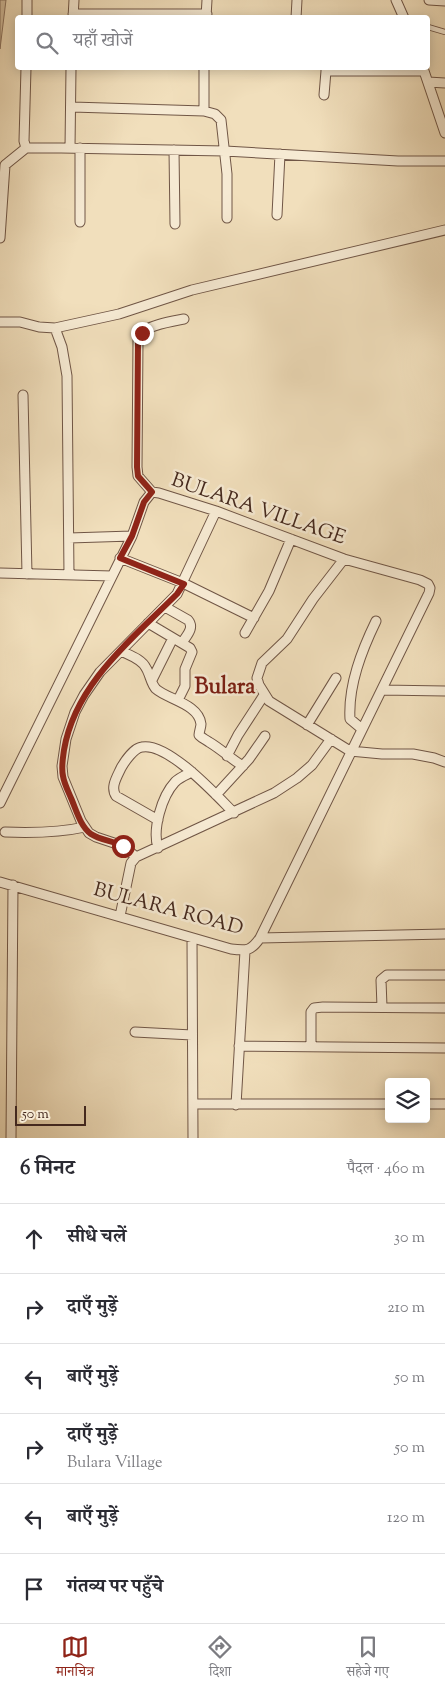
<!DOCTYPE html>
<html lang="hi">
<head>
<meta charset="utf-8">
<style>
  body { margin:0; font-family:"Sorts Mill Goudy","Noto Serif Devanagari",serif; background:#f7f7f7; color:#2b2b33 }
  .controls { position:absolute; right:15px; bottom:15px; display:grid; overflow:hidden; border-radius:5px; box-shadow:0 2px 12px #0003 }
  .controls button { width:45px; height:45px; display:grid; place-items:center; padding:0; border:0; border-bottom:1px solid #e1e1e2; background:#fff; color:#2b2b33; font:25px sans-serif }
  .scale { position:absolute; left:15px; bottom:12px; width:71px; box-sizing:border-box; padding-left:5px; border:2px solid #45291e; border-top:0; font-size:14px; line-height:18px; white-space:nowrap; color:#45291e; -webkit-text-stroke:4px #f6ead3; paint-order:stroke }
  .stop { position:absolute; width:15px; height:15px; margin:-11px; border:4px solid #8f2418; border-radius:50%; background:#fff }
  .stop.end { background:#8f2418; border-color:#fff; box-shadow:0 1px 5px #0008 }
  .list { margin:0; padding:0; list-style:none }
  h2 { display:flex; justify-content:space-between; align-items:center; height:65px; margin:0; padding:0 20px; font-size:21px }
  h2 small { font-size:16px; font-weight:400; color:#7c7c81 }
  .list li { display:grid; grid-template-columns:32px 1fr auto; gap:15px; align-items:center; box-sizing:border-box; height:70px; padding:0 20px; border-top:1px solid #e1e1e2 }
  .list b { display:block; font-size:19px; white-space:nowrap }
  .list p { margin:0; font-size:16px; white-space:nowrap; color:#7c7c81 }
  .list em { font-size:16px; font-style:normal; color:#7c7c81 }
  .icon { flex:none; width:28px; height:28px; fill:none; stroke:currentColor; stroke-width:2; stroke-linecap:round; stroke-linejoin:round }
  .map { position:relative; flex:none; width:445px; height:1138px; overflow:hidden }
  .search { position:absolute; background:#fff; box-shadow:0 2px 12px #0003; left:15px; right:15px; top:15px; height:55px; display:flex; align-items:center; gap:12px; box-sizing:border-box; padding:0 18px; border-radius:5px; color:#7c7c81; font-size:19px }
  .sheet { height:485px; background:#fff }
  nav { display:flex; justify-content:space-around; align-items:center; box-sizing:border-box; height:70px; border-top:1px solid #e1e1e2; background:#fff; font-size:14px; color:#7c7c81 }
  nav a { display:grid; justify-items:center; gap:2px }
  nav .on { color:#8f2418 }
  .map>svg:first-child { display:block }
</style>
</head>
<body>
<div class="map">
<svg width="445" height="1138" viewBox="0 0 445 1138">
  <rect width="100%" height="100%" fill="#f1dfbc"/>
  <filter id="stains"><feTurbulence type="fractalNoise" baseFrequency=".004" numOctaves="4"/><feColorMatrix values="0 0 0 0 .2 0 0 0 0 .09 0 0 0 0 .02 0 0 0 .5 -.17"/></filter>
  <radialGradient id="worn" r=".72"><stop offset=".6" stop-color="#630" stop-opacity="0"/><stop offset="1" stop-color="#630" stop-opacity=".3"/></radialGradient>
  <path fill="#d4c0a1" stroke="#8c7460" d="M 0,0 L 6,0 L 0,49 Z"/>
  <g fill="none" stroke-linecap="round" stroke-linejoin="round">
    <defs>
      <path id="lane" d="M 428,27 L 445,32"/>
      <path id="street" d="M 396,0 L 404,18
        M 429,0 L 445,1
        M 73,14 L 207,14
        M 206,17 L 207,0
        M 27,18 L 27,0
        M 73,18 L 74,0
        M 296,18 L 297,0
        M 26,68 L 24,141 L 26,148
        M 326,68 L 326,71 L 424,71
        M 423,68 L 445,133
        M 428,82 L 445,83
        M 324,95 L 326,71
        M 72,107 L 204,111 L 215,114 L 221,120 L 227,174 L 227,218
        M 204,111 L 204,68
        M 70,148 L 71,68
        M 80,148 L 80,222
        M 174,150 L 175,224
        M 277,215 L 280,154
        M 0,238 L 5,165 L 26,148 L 61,148 L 225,151 L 398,161 L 445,161
        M 0,322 L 20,322 L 39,327 L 55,328 L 119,314 L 192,290 L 445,230
        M 55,328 L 62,347 L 67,376 L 69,575
        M 23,395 L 27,574
        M 152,492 L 138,476 L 137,467 L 138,341 C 139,338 140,335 142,333 C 148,325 174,321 184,319
        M 69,538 L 132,536
        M 120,558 L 183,583 L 254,618
        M 344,559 L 313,599 L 287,639 L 262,663 L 257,678 L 259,685 L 269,701 L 350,751 L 382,754 L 413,754 L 434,758 L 445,762
        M 0,573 L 112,576
        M 165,607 L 188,620 C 195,628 186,636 182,643
        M 148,623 L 190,648 L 192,652 L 185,669 L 185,686 L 178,700
        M 245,633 L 269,591 L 291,539
        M 121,651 C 129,655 142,659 146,668 C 150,674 151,684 156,689 C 167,699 199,704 201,724 C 201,727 199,732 199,735 C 203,739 205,739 209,742 C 221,749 231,759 243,766
        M 152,680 L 173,638
        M 382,690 L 445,691
        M 307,725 L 336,678
        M 362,729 L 350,719 C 348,685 362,650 376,621
        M 227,756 L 238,735 L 264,695
        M 216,795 L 249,759 L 265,736
        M 0,803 L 132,536 L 144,502 L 152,492 L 159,493 L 216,511 L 344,559 L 420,580 L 428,584 L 430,588 L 429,593 L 260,938
        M 158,820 L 116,796 C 110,787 117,777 121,768 C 125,761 134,748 142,747 C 168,742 217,796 234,813
        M 5,832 C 32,833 58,833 85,827
        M 158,848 C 152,829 162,796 175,782 C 180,777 186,775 192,772
        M 136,857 L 123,846 L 96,837 L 89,833 L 81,821 L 63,777 L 62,766 L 66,739 L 75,712 L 84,695 L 100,672 L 177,594 L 216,511
        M 0,882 L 231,949 C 247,951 251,951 260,938 L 445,934
        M 120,916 L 131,863 L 136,857 L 274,793 L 297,778 L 312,765 L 331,739
        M 192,938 L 193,1138
        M 382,1007 L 381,980 L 387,975 L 445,975
        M 135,1032 L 192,1035
        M 239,1046 L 445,1048
        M 311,1047 L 311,1012 L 314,1008 L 323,1007 L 445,1008
        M 193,1104 L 389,1104
        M 426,1104 L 445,1104
        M 236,1105 L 245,951
        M 11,1138 L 13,885"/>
    </defs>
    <use href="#lane" stroke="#705646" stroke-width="6"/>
    <use href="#street" stroke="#705646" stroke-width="11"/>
    <use href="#lane" stroke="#f6ead3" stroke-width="4.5"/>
    <use href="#street" stroke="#f6ead3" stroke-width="9"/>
  </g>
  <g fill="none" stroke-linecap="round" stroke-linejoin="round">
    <path stroke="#8f2418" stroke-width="6" d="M 123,846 C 113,841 100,840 91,834 C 80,826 76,809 71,798 C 68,791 64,783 63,776 C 61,767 63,758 64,750 C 75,684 132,639 177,594 L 184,584 L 120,558 L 132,536 L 144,502 L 152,492 L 138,476 L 137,467 L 138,341 L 142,333"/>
  </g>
  <g text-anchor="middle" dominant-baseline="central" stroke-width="5" stroke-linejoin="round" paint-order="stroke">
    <g font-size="20" fill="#45291e" stroke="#f6ead3">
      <text transform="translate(258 510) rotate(19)">BULARA VILLAGE</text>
      <text transform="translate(168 910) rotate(15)">BULARA ROAD</text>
    </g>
    <g font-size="22" font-weight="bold" fill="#7a1f14" stroke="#f6ead3">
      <text x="225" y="688">Bulara</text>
    </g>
  </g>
  <rect width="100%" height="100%" filter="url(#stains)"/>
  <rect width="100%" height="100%" fill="url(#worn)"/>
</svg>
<div class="controls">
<button><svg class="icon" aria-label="layers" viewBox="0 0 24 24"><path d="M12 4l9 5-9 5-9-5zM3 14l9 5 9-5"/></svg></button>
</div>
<div class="scale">50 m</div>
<div class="stop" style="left:123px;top:846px"></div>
<div class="stop end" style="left:142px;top:333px"></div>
<div class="search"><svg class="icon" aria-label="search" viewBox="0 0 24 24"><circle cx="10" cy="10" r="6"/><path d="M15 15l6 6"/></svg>यहाँ खोजें</div>
</div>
<section class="sheet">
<h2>6 मिनट<small>पैदल · 460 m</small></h2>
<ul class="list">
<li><svg class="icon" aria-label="ahead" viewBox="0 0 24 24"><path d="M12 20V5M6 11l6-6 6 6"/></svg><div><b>सीधे चलें</b></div><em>30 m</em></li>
<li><svg class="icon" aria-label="right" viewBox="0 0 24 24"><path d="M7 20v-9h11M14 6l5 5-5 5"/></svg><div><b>दाएँ मुड़ें</b></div><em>210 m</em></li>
<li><svg class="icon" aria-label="left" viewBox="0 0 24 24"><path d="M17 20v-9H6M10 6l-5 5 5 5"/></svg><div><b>बाएँ मुड़ें</b></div><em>50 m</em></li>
<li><svg class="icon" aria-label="right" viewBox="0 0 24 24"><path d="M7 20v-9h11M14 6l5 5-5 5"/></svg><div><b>दाएँ मुड़ें</b><p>Bulara Village</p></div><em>50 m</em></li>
<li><svg class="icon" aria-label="left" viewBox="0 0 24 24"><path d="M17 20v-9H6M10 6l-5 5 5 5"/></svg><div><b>बाएँ मुड़ें</b></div><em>120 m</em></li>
<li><svg class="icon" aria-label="arrive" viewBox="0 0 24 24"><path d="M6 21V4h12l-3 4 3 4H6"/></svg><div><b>गंतव्य पर पहुँचे</b></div></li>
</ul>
</section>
<nav>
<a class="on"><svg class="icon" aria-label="map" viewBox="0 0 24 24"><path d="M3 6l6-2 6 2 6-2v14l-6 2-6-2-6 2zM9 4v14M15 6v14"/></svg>मानचित्र</a>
<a><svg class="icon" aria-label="directions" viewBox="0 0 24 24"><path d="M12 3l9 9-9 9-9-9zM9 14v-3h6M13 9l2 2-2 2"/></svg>दिशा</a>
<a><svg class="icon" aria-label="saved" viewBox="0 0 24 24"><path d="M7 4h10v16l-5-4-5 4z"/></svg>सहेजे गए</a>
</nav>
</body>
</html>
